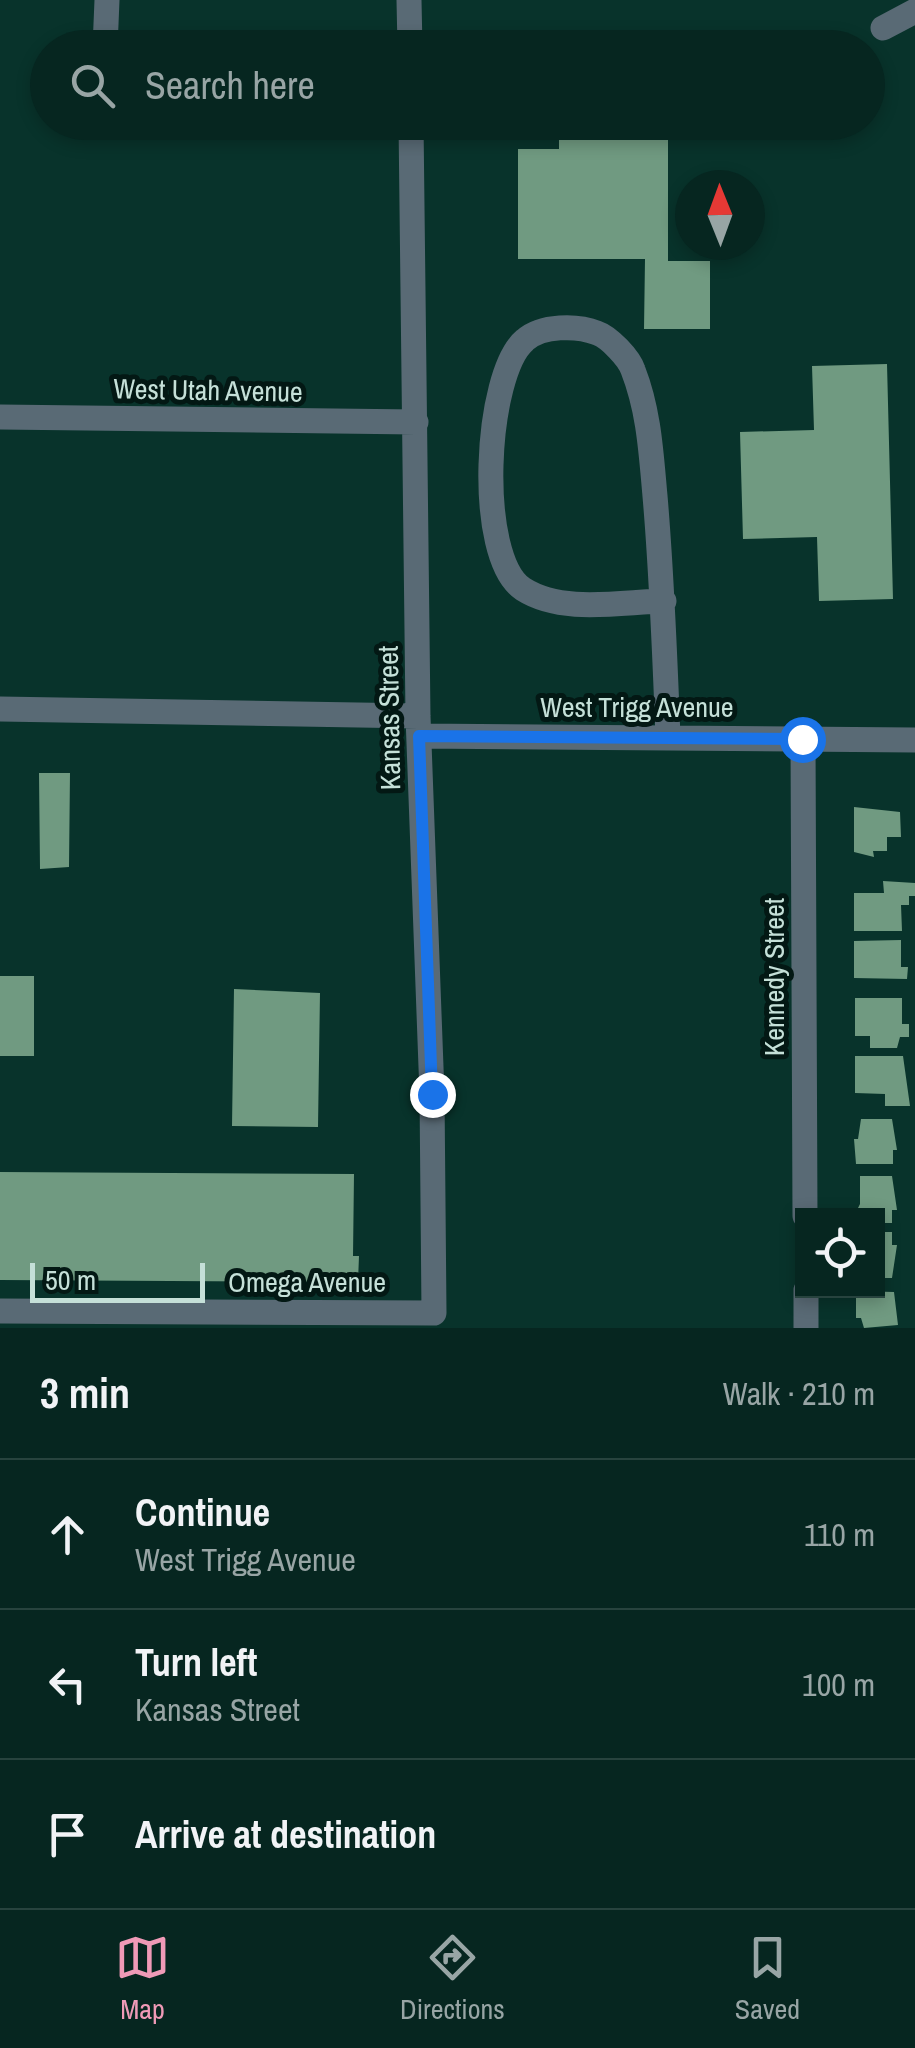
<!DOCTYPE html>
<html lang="en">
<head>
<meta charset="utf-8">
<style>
  body { margin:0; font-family:"Archivo Narrow",sans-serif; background:#14322d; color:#f1f3f6 }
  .controls { position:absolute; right:30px; bottom:30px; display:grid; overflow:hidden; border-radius:0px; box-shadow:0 5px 15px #0003 }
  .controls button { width:90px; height:90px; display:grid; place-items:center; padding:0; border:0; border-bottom:2px solid #27433e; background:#062620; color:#f1f3f6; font:50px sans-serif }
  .compass { position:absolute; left:675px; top:170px; width:90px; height:90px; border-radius:50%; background:#062620; box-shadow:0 5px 15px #0003; rotate:359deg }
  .scale { position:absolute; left:30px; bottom:25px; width:175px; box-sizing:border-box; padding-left:10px; border:5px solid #c5e0d8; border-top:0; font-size:28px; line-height:35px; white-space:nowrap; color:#c5e0d8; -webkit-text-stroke:8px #031814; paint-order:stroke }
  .stop { position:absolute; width:30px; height:30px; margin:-22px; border:8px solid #1a73e8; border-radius:50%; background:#fff }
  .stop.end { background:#1a73e8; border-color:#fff; box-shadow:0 2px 10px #0008 }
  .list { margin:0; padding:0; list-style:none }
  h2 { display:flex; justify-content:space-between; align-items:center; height:130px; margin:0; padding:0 40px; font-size:42px }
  h2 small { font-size:32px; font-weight:400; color:#98a5a5 }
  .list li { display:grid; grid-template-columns:65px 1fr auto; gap:30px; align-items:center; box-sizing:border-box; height:150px; padding:0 40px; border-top:2px solid #27433e }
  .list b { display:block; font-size:38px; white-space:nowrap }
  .list p { margin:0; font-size:32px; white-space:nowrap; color:#98a5a5 }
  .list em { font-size:32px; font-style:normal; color:#98a5a5 }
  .icon { flex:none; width:55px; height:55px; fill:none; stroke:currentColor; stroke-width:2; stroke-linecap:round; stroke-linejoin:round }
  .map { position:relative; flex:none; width:915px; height:1328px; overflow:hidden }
  .search { position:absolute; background:#062620; box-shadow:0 5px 15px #0003; left:30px; right:30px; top:30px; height:110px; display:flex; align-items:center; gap:25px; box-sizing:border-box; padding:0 35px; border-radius:55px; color:#98a5a5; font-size:38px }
  .sheet { height:580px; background:#062620 }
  nav { display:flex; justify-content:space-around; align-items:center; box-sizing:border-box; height:140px; border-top:2px solid #27433e; background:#062620; font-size:28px; color:#98a5a5 }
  nav a { display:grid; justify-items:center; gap:5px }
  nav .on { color:#ef9ab7 }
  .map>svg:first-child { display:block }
</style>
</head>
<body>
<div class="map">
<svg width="915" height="1328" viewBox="0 0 915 1328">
  <rect width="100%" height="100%" fill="#08332b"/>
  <path fill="#709a81" d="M 577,129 L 668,130 L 668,261 L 710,261 L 710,329 L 644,329 L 645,259 L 518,259 L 518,149 L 559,149 L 559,133 L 576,133 Z
    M 887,364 L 893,599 L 819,601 L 817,537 L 743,539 L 740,432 L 814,430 L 812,366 Z
    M 39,773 L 70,773 L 69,867 L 40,869 Z
    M 854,807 L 900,812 L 901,837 L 887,837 L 887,851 L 873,851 L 874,857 L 854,852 Z
    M 883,881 L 915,883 L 915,896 L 909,896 L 909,905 L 901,905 L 902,931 L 854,931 L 854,893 L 884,893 Z
    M 901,940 L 901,967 L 908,967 L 907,979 L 854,978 L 854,941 Z
    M 0,976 L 34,976 L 34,1056 L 0,1056 Z
    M 234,989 L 320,993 L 318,1127 L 232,1126 Z
    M 855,998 L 902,998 L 902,1024 L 909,1024 L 909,1037 L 900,1037 L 897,1048 L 870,1048 L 870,1036 L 855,1036 Z
    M 855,1056 L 903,1056 L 910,1106 L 885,1106 L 885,1094 L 855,1093 Z
    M 861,1119 L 892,1119 L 897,1150 L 893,1150 L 893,1164 L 856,1164 L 854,1139 L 858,1139 Z
    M 0,1172 L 354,1174 L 353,1256 L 359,1256 L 358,1282 L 0,1280 Z
    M 860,1176 L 892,1176 L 897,1210 L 892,1210 L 892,1223 L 878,1223 L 878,1216 L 854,1216 L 860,1204 Z
    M 878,1232 L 892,1232 L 892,1245 L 897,1245 L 892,1278 L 878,1278 Z
    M 856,1291 L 894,1292 L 898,1325 L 864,1328 L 861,1318 L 856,1318 Z"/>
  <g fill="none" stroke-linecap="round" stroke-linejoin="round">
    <path stroke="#596a75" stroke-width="25" d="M 409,0 L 410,48
      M 883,28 L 915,11
      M 105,48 L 107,0
      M 0,417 L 416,422
      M 664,601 C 620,602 562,614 523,589 C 475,557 485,373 525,340 C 542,325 577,325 597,333 C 609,337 629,358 633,370 C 649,411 651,452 655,496 C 662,577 665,657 668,738
      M 0,709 L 418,716
      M 419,736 L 915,740
      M 803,739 L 805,1216
      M 806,1290 L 806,1328
      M 0,1311 L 434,1313 L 432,1094 L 418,716 L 411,122"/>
  </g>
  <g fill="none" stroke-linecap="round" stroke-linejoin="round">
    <path stroke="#1a73e8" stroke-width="12" d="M 432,1094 L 419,736 L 802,739"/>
  </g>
  <g text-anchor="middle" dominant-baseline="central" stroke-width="10" stroke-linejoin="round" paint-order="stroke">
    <g font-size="28" fill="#c5e0d8" stroke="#031814">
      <text transform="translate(208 390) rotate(1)">West Utah Avenue</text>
      <text x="637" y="707">West Trigg Avenue</text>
      <text transform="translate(389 718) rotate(-91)">Kansas Street</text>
      <text transform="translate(774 977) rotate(-90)">Kennedy Street</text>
      <text x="307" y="1282">Omega Avenue</text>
    </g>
  </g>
</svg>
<div class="controls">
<button><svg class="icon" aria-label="locate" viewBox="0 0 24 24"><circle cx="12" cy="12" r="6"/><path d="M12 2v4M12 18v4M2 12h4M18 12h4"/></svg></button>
</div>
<svg class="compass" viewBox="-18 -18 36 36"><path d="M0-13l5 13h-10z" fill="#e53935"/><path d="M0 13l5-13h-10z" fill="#98a5a5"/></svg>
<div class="scale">50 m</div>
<div class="stop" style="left:802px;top:739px"></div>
<div class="stop end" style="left:432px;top:1094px"></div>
<div class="search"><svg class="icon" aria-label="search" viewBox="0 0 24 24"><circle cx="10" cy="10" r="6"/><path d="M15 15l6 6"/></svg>Search here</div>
</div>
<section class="sheet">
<h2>3 min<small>Walk · 210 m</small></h2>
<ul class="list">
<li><svg class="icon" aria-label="ahead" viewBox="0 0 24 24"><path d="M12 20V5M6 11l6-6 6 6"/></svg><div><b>Continue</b><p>West Trigg Avenue</p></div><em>110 m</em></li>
<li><svg class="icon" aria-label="left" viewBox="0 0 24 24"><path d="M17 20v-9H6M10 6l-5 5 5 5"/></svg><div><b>Turn left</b><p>Kansas Street</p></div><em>100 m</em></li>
<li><svg class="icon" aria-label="arrive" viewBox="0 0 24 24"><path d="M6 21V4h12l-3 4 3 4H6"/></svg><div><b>Arrive at destination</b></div></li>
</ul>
</section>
<nav>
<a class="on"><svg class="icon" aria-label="map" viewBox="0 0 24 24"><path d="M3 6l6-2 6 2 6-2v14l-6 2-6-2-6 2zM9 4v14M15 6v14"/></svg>Map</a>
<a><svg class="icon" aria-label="directions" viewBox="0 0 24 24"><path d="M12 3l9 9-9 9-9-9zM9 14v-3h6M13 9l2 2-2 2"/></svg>Directions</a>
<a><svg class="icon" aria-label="saved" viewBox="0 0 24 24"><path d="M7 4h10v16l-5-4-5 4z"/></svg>Saved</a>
</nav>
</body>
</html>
